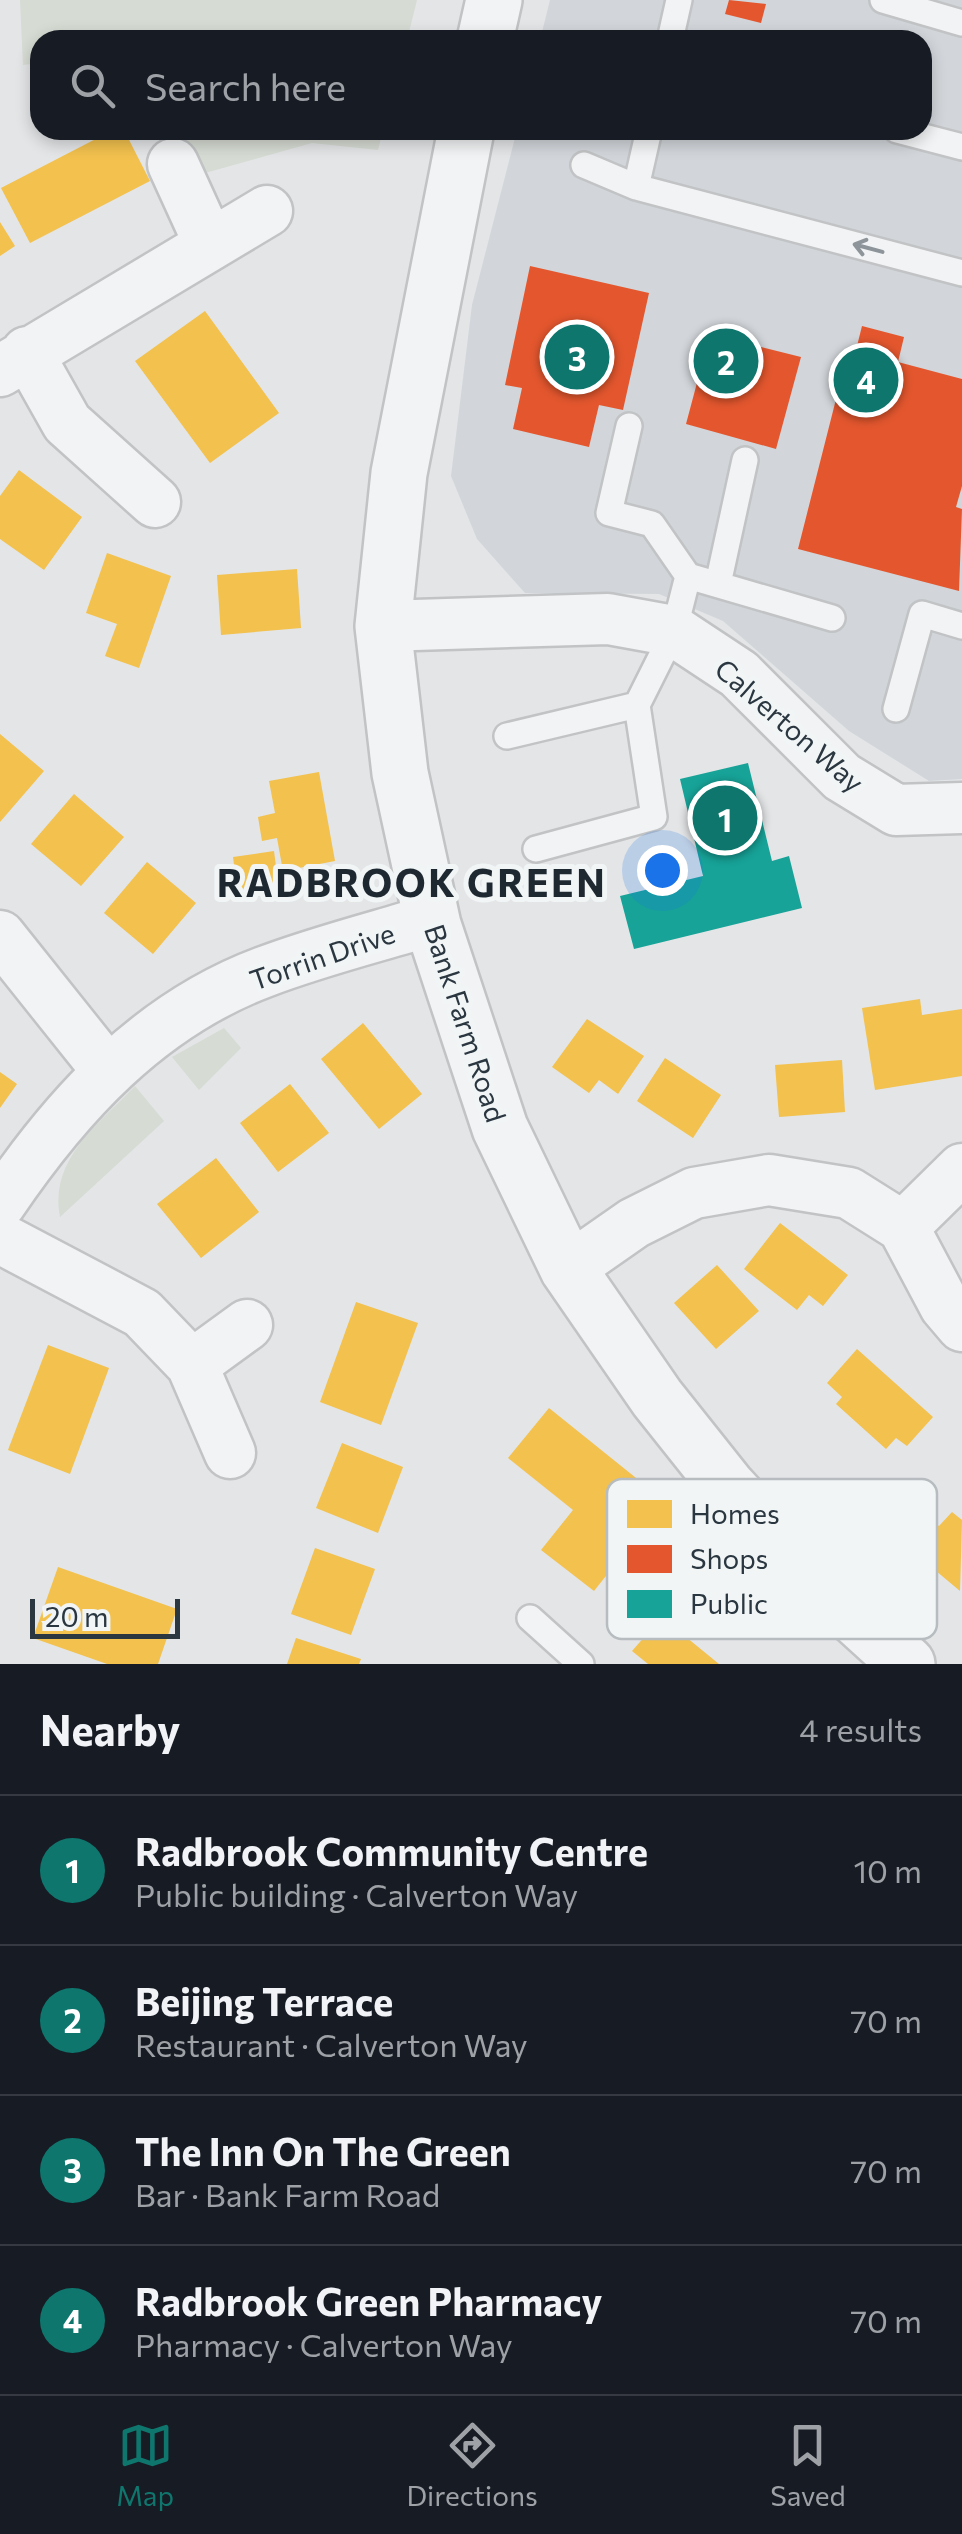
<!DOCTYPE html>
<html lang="en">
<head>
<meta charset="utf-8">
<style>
  body { margin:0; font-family:Commissioner,sans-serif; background:#20242c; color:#f1f3f6 }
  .scale { position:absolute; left:30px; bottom:25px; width:150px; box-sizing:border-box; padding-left:10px; border:5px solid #2b3740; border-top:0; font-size:28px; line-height:35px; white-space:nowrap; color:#2b3740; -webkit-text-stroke:8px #f1f5f6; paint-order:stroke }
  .you { position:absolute; left:662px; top:870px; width:35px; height:35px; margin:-25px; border:8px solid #fff; border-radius:50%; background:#1a73e8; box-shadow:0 0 0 15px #1a73e833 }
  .badge { display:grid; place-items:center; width:65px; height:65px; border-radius:50%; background:#0f766e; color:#fff; font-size:32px; font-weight:700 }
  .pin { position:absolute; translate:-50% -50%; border:5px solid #fff; box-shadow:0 2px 10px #0006 }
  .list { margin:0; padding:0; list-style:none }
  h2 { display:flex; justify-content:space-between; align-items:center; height:130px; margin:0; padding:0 40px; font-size:42px }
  h2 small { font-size:32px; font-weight:400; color:#9ea1a6 }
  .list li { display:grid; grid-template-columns:65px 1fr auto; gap:30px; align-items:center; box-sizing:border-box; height:150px; padding:0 40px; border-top:2px solid #363941 }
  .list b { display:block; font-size:38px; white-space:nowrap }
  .list p { margin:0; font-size:32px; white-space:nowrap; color:#9ea1a6 }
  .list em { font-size:32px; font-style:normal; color:#9ea1a6 }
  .icon { flex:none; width:55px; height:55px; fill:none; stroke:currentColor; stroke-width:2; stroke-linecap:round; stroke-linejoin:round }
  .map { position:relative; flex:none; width:962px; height:1664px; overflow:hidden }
  .search { position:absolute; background:#171b24; box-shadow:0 5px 15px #0003; left:30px; right:30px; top:30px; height:110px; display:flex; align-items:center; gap:25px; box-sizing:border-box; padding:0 35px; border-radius:30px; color:#9ea1a6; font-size:38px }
  .sheet { height:730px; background:#171b24 }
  nav { display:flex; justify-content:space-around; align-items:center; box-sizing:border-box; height:140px; border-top:2px solid #363941; background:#171b24; font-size:28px; color:#9ea1a6 }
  nav a { display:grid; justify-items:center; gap:5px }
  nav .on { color:#0f766e }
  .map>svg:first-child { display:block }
</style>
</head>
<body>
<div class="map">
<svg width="962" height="1664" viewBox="0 0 962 1664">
  <rect width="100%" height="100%" fill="#e3e5e7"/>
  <path fill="#d2d6da" d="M 550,0 L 962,0 L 962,779 L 929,781 L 849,731 L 723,621 L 659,594 L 525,593 L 477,539 L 451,476 L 472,305 L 517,130 L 922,130 L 922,40 L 540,40 Z"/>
  <path fill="#d6dbd3" d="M 20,0 L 417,0 L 407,40 L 40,40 L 40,63 L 23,65 Z
    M 162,130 L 383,130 L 378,150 L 312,143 L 187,178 Z
    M 224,1028 L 241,1048 L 199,1090 L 172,1057 Z
    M 135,1086 L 164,1121 L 60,1217 C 49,1159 98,1125 135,1086 Z"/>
  <path fill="#f2c14e" d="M 113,130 L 124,130 L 150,181 L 30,243 L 1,188 Z
    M 0,222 L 15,246 L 0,256 Z
    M 205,311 L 279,413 L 210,463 L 135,361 Z
    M 19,470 L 82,517 L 44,570 L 0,539 L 0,496 Z
    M 107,553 L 171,576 L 139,668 L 105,656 L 117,624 L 86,613 Z
    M 297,569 L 301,628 L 221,635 L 217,575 Z
    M 0,734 L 44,771 L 0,822 Z
    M 319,772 L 335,861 L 283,871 L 277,838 L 262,841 L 258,817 L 275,813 L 269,781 Z
    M 74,794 L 124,837 L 81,886 L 31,844 Z
    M 274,851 L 279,889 L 238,895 L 233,857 Z
    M 147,862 L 196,903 L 153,954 L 104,913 Z
    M 920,999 L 922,1015 L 962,1009 L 962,1076 L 875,1090 L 862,1008 Z
    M 587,1019 L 644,1056 L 618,1094 L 599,1080 L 589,1093 L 552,1067 Z
    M 363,1023 L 422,1094 L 379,1129 L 321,1059 Z
    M 665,1058 L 721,1095 L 693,1138 L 637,1101 Z
    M 842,1060 L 845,1112 L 779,1117 L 775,1065 Z
    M 0,1072 L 17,1084 L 0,1108 Z
    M 290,1084 L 329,1133 L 278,1172 L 240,1123 Z
    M 216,1158 L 259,1212 L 201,1258 L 157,1204 Z
    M 780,1223 L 848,1275 L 823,1306 L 809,1295 L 797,1310 L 744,1269 Z
    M 717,1265 L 759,1311 L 716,1349 L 674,1303 Z
    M 356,1302 L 418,1323 L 381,1425 L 320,1402 Z
    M 48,1345 L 109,1368 L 70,1474 L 8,1450 Z
    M 857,1349 L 933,1417 L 907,1446 L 896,1438 L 886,1449 L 836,1404 L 842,1397 L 827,1383 Z
    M 549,1408 L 651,1490 L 607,1546 L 621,1557 L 594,1591 L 541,1550 L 573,1510 L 508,1458 Z
    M 342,1443 L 403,1467 L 378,1533 L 316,1508 Z
    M 952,1512 L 962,1520 L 960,1591 L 911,1550 L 935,1523 L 939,1526 Z
    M 315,1548 L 375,1569 L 351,1635 L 291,1614 Z
    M 58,1567 L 177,1609 L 158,1664 L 107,1664 L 33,1638 Z
    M 654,1626 L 667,1637 L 675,1628 L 719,1664 L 648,1664 L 632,1651 Z
    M 296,1638 L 361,1659 L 359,1664 L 287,1664 Z"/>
  <path fill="#e4572e" d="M 729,0 L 766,4 L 761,23 L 725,14 Z
    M 530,266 L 649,293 L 623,410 L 599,405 L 589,447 L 513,429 L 522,388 L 505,385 Z
    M 862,326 L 904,337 L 898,362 L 962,379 L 962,486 L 956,507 L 962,509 L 959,591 L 798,549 L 849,348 L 856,350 Z
    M 710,334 L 801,357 L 776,449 L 686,424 Z"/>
  <path fill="#17a398" d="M 748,763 L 772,861 L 789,856 L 802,908 L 634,949 L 620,896 L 703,876 L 680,779 Z"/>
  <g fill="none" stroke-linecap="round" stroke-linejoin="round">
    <defs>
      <path id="service" d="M 883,0 L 962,23
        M 670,40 L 679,0
        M 649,130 L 636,187 L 962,273
        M 897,130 L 962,147
        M 584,165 L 636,187
        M 688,576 L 832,618
        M 718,584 L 745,460
        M 896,709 L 922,614 L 962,626
        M 507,736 L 637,705
        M 536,849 L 654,817 L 637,705 L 674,631 L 688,576 L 652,524 L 609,513 L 629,426
        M 530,1618 L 581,1664"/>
      <path id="minor" d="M 173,164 L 209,243
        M 27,352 L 67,423 L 155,502
        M 0,371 L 267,211
        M 383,626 L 608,619 L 674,631 L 739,674 L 842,777 L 896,810 L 962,808
        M 0,936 L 107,1070
        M 0,1204 C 67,1105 149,1015 264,972 C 316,952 372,938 425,922 L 433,925
        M 903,1227 L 962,1169
        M 0,1238 L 142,1313 L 192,1365 L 230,1453
        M 568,1269 L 634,1223 L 694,1193 L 769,1180 L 849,1193 L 903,1227 L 945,1306 L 962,1326
        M 192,1365 L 247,1325"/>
      <path id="tertiary" d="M 485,40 L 494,0
        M 466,130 L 399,473 L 383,626 L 400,773 L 433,925 L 500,1128 L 568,1269 L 657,1398 L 727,1486 L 808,1574 L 907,1664"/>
    </defs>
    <use href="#service" stroke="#c1c3c5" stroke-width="30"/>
    <use href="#minor" stroke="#c1c3c5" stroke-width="55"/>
    <use href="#tertiary" stroke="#c1c3c5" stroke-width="60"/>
    <use href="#service" stroke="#f2f3f4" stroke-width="25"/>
    <use href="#minor" stroke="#f2f3f4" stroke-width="50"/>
    <use href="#tertiary" stroke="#f2f3f4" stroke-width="55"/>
  </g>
  <defs><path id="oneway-shaft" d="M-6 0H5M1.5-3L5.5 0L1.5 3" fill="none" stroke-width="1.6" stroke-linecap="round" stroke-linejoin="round" transform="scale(2.5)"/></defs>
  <use stroke="#8e959a" href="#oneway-shaft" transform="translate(868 248) rotate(-165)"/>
  <g text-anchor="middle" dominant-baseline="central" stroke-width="10" stroke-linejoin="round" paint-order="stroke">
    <g font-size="28" fill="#2b3740" stroke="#f1f5f6">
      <text transform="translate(790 725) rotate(41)">Calverton Way</text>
      <text transform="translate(322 956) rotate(-19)">Torrin Drive</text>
      <text transform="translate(466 1023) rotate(72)">Bank Farm Road</text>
    </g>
    <g font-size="38" font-weight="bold" letter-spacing="2.5" fill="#1d2831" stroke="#f1f5f6">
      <text x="412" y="881">RADBROOK GREEN</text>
    </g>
  </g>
  <rect x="607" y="1479" width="330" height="160" rx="15" fill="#f1f5f6" stroke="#b6bcbf" stroke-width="2.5"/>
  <rect x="627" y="1500" width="45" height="28" fill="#f2c14e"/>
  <rect x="627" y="1545" width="45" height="28" fill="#e4572e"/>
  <rect x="627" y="1590" width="45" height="28" fill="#17a398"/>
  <g font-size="28" fill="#2b3740">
    <text x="690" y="1524">Homes</text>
    <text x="690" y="1569">Shops</text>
    <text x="690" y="1614">Public</text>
  </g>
</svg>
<div class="scale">20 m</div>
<div class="you"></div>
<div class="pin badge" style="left:725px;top:818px">1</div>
<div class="pin badge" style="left:726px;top:361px">2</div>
<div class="pin badge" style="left:577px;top:357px">3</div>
<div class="pin badge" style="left:866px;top:380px">4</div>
<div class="search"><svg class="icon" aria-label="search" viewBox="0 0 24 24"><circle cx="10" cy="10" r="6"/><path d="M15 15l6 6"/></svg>Search here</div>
</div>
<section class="sheet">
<h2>Nearby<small>4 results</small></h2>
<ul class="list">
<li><span class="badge">1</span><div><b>Radbrook Community Centre</b><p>Public building · Calverton Way</p></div><em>10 m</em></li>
<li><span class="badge">2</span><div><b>Beijing Terrace</b><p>Restaurant · Calverton Way</p></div><em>70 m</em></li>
<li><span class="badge">3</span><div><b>The Inn On The Green</b><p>Bar · Bank Farm Road</p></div><em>70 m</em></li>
<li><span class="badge">4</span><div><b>Radbrook Green Pharmacy</b><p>Pharmacy · Calverton Way</p></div><em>70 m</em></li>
</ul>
</section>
<nav>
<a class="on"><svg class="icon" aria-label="map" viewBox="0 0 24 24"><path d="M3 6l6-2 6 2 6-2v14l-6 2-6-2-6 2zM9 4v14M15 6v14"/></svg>Map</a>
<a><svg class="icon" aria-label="directions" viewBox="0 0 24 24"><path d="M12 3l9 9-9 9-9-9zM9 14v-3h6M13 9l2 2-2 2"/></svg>Directions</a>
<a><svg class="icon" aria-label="saved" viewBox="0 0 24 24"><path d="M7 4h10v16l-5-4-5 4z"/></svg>Saved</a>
</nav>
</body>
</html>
